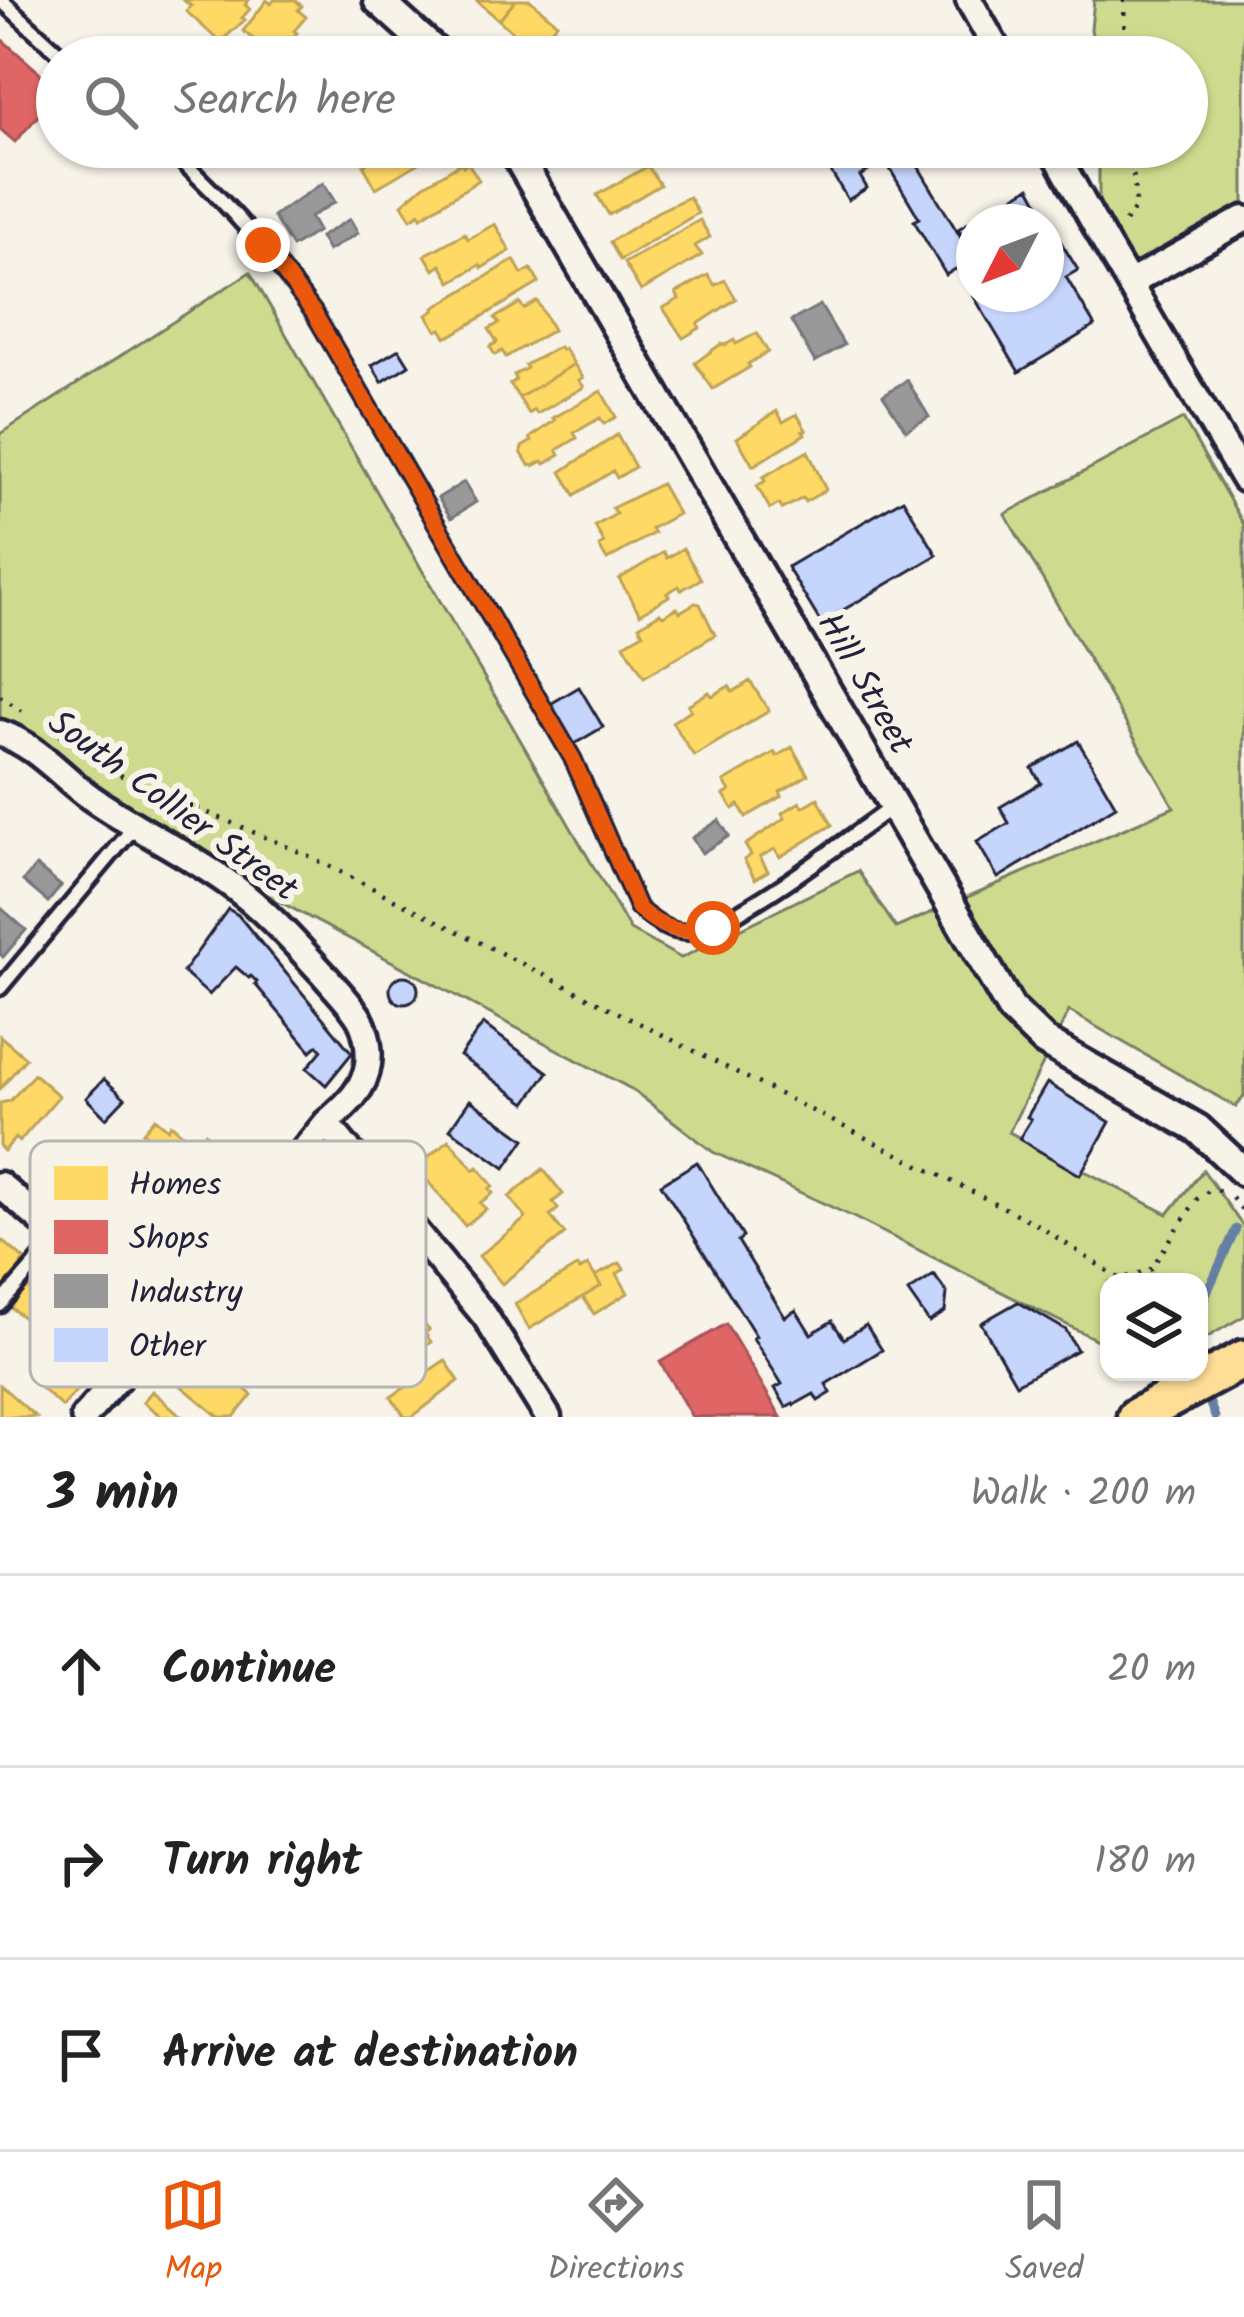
<!DOCTYPE html>
<html lang="en">
<head>
<meta charset="utf-8">
<style>
  body { margin:0; font-family:Kalam,sans-serif; background:#f6f6f6; color:#222 }
  .controls { position:absolute; right:36px; bottom:36px; display:grid; overflow:hidden; border-radius:24px; box-shadow:0 3px 9px #0004 }
  .controls button { width:108px; height:108px; display:grid; place-items:center; padding:0; border:0; border-bottom:3px solid #e0e0e0; background:#fff; color:#222; font:60px sans-serif }
  .compass { position:absolute; left:956px; top:204px; width:108px; height:108px; border-radius:50%; background:#fff; box-shadow:0 3px 9px #0004; rotate:228deg }
  .stop { position:absolute; width:36px; height:36px; margin:-27px; border:9px solid #ea580c; border-radius:50%; background:#fff }
  .stop.end { background:#ea580c; border-color:#fff; box-shadow:0 3px 12px #0008 }
  .list { margin:0; padding:0; list-style:none }
  h2 { display:flex; justify-content:space-between; align-items:center; height:156px; margin:0; padding:0 48px; font-size:51px }
  h2 small { font-size:39px; font-weight:400; color:#767676 }
  .list li { display:grid; grid-template-columns:78px 1fr auto; gap:36px; align-items:center; box-sizing:border-box; height:192px; padding:0 48px; border-top:3px solid #e0e0e0 }
  .list b { display:block; font-size:45px; white-space:nowrap }
  .list em { font-size:39px; font-style:normal; color:#767676 }
  .icon { flex:none; width:66px; height:66px; fill:none; stroke:currentColor; stroke-width:2; stroke-linecap:round; stroke-linejoin:round }
  .map { position:relative; flex:none; width:1244px; height:1417px; overflow:hidden }
  .search { position:absolute; background:#fff; box-shadow:0 3px 9px #0004; left:36px; right:36px; top:36px; height:132px; display:flex; align-items:center; gap:30px; box-sizing:border-box; padding:0 42px; border-radius:66px; color:#767676; font-size:45px }
  .sheet { height:732px; background:#fff }
  nav { display:flex; justify-content:space-around; align-items:center; box-sizing:border-box; height:168px; border-top:3px solid #e0e0e0; background:#fff; font-size:33px; color:#767676 }
  nav a { display:grid; justify-items:center; gap:6px }
  nav .on { color:#ea580c }
  .map>svg:first-child { display:block }
</style>
</head>
<body>
<div class="map">
<svg width="1244" height="1417" viewBox="0 0 1244 1417">
  <rect width="100%" height="100%" fill="#f7f3e8"/>
  <filter id="ink" filterUnits="userSpaceOnUse"><feTurbulence type="fractalNoise" baseFrequency=".00833" numOctaves="2"/><feDisplacementMap in="SourceGraphic" scale="24" xChannelSelector="R" yChannelSelector="G"/><feConvolveMatrix kernelMatrix="1 2 1 2 8 2 1 2 1" color-interpolation-filters="sRGB"/></filter>
  <g filter="url(#ink)">
    <path fill="#cedb8e" stroke="#787e64" stroke-width="3" d="M 1094,0 L 1244,0 L 1244,208 L 1168,253 L 1163,247 L 1169,277 L 1137,295 L 1099,225 L 1099,147 L 1187,147 L 1187,57 L 1096,57 L 1091,29 Z
      M 250,272 L 630,930 L 681,958 L 858,871 L 896,928 L 1174,807 L 1005,514 L 1183,419 L 1244,525 L 1244,1096 L 1236,1107 L 1069,1011 L 1009,1132 L 1168,1214 L 1203,1170 L 1244,1228 L 1244,1316 L 1199,1342 L 1199,1282 L 1109,1282 L 1109,1346 L 853,1217 L 713,1152 L 633,1090 L 136,825 L 0,730 L 0,434 Z"/>
    <path fill="#ffd966" stroke="#bda259" stroke-width="3" d="M 183,0 L 249,0 L 245,5 L 250,9 L 242,18 L 245,20 L 220,42 L 186,11 L 191,6 Z
      M 267,0 L 271,4 L 274,0 L 295,0 L 302,6 L 298,10 L 306,17 L 294,31 L 297,33 L 276,57 L 243,31 Z
      M 476,0 L 516,0 L 499,20 Z
      M 516,0 L 530,0 L 557,23 L 533,50 L 499,20 Z
      M 597,33 L 607,52 L 603,54 L 605,57 L 551,57 Z
      M 391,147 L 438,147 L 440,151 L 376,188 L 363,165 Z
      M 461,163 L 463,166 L 468,163 L 479,180 L 421,217 L 420,213 L 411,219 L 402,204 L 423,186 Z
      M 648,166 L 660,185 L 609,215 L 597,195 Z
      M 689,197 L 698,213 L 620,260 L 610,242 L 657,212 Z
      M 700,220 L 710,237 L 695,246 L 702,255 L 641,291 L 624,263 Z
      M 495,224 L 510,251 L 482,268 L 480,265 L 451,282 L 441,265 L 434,270 L 425,255 L 465,233 L 468,239 Z
      M 514,260 L 522,274 L 531,269 L 539,283 L 450,336 L 446,337 L 441,329 L 437,331 L 427,315 L 435,310 L 434,308 Z
      M 708,275 L 715,285 L 725,280 L 736,299 L 698,324 L 700,328 L 683,338 L 663,308 L 679,299 L 676,293 Z
      M 537,301 L 553,330 L 506,357 L 502,351 L 495,355 L 490,347 L 497,342 L 489,329 L 499,323 L 495,318 L 520,303 L 524,309 Z
      M 757,333 L 768,352 L 748,364 L 750,367 L 713,389 L 695,363 L 721,344 L 725,345 L 734,340 L 736,344 Z
      M 559,347 L 561,350 L 564,348 L 574,364 L 519,398 L 510,384 L 516,380 L 514,375 L 527,368 L 525,365 Z
      M 574,364 L 583,378 L 579,380 L 584,387 L 537,414 L 534,410 L 529,414 L 519,398 Z
      M 601,391 L 616,417 L 604,424 L 600,418 L 574,433 L 577,438 L 557,450 L 560,455 L 545,464 L 543,461 L 534,466 L 529,465 L 521,452 L 522,447 L 532,441 L 530,438 L 555,420 L 553,418 Z
      M 777,411 L 783,422 L 797,414 L 806,430 L 803,431 L 805,434 L 753,466 L 737,438 Z
      M 617,435 L 635,467 L 617,478 L 613,471 L 575,495 L 561,472 Z
      M 808,451 L 826,490 L 805,502 L 803,498 L 782,509 L 779,504 L 770,509 L 757,486 L 765,481 L 763,477 Z
      M 661,484 L 678,514 L 651,529 L 654,533 L 607,560 L 599,546 L 604,543 L 595,526 L 616,514 L 612,508 Z
      M 683,548 L 701,579 L 681,590 L 679,586 L 667,593 L 669,596 L 640,614 L 619,579 L 664,552 L 667,558 Z
      M 695,603 L 700,604 L 715,635 L 644,677 L 624,644 L 643,633 L 639,626 L 660,613 L 663,616 L 677,608 L 680,612 Z
      M 750,681 L 769,711 L 694,756 L 672,722 L 691,710 L 688,705 L 709,692 L 712,696 L 729,686 L 733,692 Z
      M 792,747 L 808,775 L 780,792 L 782,796 L 746,817 L 739,805 L 733,809 L 724,795 L 730,791 L 724,782 L 775,752 L 777,756 Z
      M 818,798 L 832,825 L 780,857 L 775,849 L 760,857 L 768,871 L 755,879 L 744,860 L 751,855 L 745,845 L 785,818 L 782,813 L 800,802 L 803,807 Z
      M 0,1036 L 26,1058 L 0,1089 Z
      M 34,1074 L 59,1096 L 19,1142 L 15,1138 L 4,1151 L 0,1147 L 0,1103 L 10,1101 Z
      M 155,1118 L 168,1129 L 171,1124 L 195,1145 L 205,1133 L 223,1150 L 214,1160 L 232,1178 L 219,1193 L 214,1188 L 212,1191 L 173,1156 L 168,1162 L 157,1152 L 159,1150 L 154,1146 L 156,1143 L 143,1132 Z
      M 449,1140 L 474,1170 L 478,1167 L 493,1186 L 489,1189 L 493,1193 L 480,1203 L 486,1209 L 465,1226 L 416,1167 Z
      M 543,1169 L 563,1194 L 553,1202 L 558,1209 L 550,1216 L 565,1234 L 502,1284 L 479,1256 L 526,1218 L 509,1197 Z
      M 3,1241 L 25,1260 L 21,1264 L 26,1270 L 0,1299 L 0,1244 Z
      M 620,1263 L 624,1269 L 617,1274 L 628,1293 L 594,1314 L 583,1297 L 601,1286 L 595,1276 Z
      M 588,1265 L 601,1286 L 529,1329 L 515,1304 L 578,1266 L 580,1270 Z
      M 28,1287 L 45,1302 L 51,1295 L 58,1302 L 66,1293 L 77,1303 L 79,1300 L 103,1322 L 99,1327 L 115,1341 L 98,1359 L 65,1329 L 58,1337 L 30,1312 L 24,1318 L 10,1307 Z
      M 398,1301 L 405,1310 L 410,1307 L 429,1330 L 425,1333 L 431,1342 L 384,1379 L 364,1354 L 372,1348 L 361,1334 Z
      M 52,1358 L 82,1384 L 62,1407 L 33,1381 Z
      M 197,1360 L 217,1378 L 223,1371 L 252,1395 L 234,1417 L 219,1417 L 174,1380 L 188,1363 L 191,1367 Z
      M 445,1360 L 459,1381 L 412,1417 L 405,1417 L 391,1397 Z
      M 0,1385 L 36,1417 L 0,1417 Z
      M 152,1391 L 183,1417 L 162,1417 L 143,1402 Z"/>
    <path fill="#e06666" stroke="#a75259" stroke-width="3" d="M 0,38 L 57,88 L 57,117 L 46,107 L 15,142 L 0,129 Z
      M 726,1324 L 781,1417 L 692,1417 L 660,1362 Z"/>
    <path fill="#999" stroke="#75757d" stroke-width="3" d="M 96,36 L 110,49 L 113,46 L 125,57 L 77,57 Z
      M 323,183 L 335,202 L 310,217 L 318,231 L 292,247 L 273,216 Z
      M 350,219 L 358,233 L 328,251 L 320,237 Z
      M 820,305 L 844,345 L 815,362 L 791,321 Z
      M 907,380 L 929,417 L 906,430 L 883,395 Z
      M 464,482 L 476,502 L 451,518 L 438,498 Z
      M 719,820 L 729,836 L 702,853 L 692,838 Z
      M 36,866 L 61,886 L 48,902 L 23,881 Z
      M 0,907 L 26,930 L 3,957 L 0,954 Z"/>
    <g fill="none" stroke-linecap="round" stroke-linejoin="round">
      <path stroke="#657fa4" stroke-width="9" d="M 1199,1310 L 1236,1229
        M 1204,1388 L 1215,1417"/>
    </g>
    <path fill="#c5d5fb" stroke="#22223b" stroke-width="3" d="M 816,147 L 908,147 L 860,176 L 867,188 L 848,200 Z
      M 909,151 L 973,258 L 946,275 L 914,221 L 919,218 L 887,164 Z
      M 1030,187 L 1038,202 L 1026,209 L 1033,222 L 974,222 L 974,255 L 958,229 Z
      M 1049,223 L 1078,270 L 1066,277 L 1095,326 L 1019,372 L 958,270 L 974,260 L 974,294 L 1046,294 L 1046,225 Z
      M 399,349 L 409,365 L 382,382 L 372,365 Z
      M 903,499 L 937,555 L 821,623 L 787,567 Z
      M 579,687 L 603,727 L 571,746 L 547,706 Z
      M 1078,741 L 1116,806 L 998,878 L 977,842 L 1009,823 L 1000,807 L 1041,783 L 1032,768 Z
      M 228,909 L 238,915 L 352,1053 L 326,1085 L 307,1068 L 322,1050 L 318,1045 L 311,1051 L 255,984 L 257,982 L 251,976 L 249,978 L 236,967 L 209,995 L 183,972 Z
      M390 990a14 14 0 1 1 28 0a14 14 0 1 1-28 0Z
      M 483,1024 L 548,1072 L 526,1103 L 460,1056 Z
      M 104,1079 L 125,1098 L 106,1118 L 86,1098 Z
      M 1047,1083 L 1110,1122 L 1080,1175 L 1019,1139 L 1031,1119 L 1027,1117 Z
      M 470,1100 L 525,1139 L 505,1168 L 450,1129 Z
      M 697,1162 L 743,1237 L 738,1241 L 785,1317 L 796,1310 L 811,1334 L 832,1321 L 844,1339 L 866,1325 L 882,1350 L 826,1384 L 831,1393 L 818,1401 L 814,1394 L 794,1405 L 793,1403 L 786,1407 L 775,1388 L 782,1384 L 753,1338 L 756,1336 L 661,1184 Z
      M 934,1275 L 947,1293 L 945,1312 L 929,1322 L 908,1292 Z
      M 1018,1302 L 1066,1330 L 1077,1350 L 1016,1384 L 981,1323 Z"/>
    <g fill="none" stroke-linecap="round" stroke-linejoin="round">
      <defs>
        <path id="service" d="M 1,0 L 63,57
          M 166,147 C 223,197 270,252 314,313 L 573,759 L 638,908 C 655,923 672,935 696,932 C 715,929 730,918 746,908 C 797,878 844,841 892,807
          M 0,988 L 135,826
          M 0,1305 L 59,1237"/>
        <path id="minor" d="M 969,0 L 1001,57
          M 1052,147 L 1107,246 L 1244,479
          M 1130,283 L 1244,219
          M 0,733 C 36,745 60,775 90,797 C 133,827 181,850 224,880 C 262,906 294,942 325,976 C 336,989 351,1004 360,1019 C 367,1032 370,1050 368,1064 C 365,1090 344,1107 326,1123 L 146,1346 L 84,1417
          M 326,1123 L 485,1316 L 548,1417
          M 0,1185 L 162,1325"/>
        <path id="tertiary" d="M 378,0 L 441,57
          M 512,147 L 1011,1009 L 1044,1041 L 1198,1129 L 1244,1172"/>
        <path id="primary" d="M 1136,1417 L 1244,1359"/>
      </defs>
      <use href="#service" stroke="#22223b" stroke-width="21"/>
      <use href="#minor" stroke="#22223b" stroke-width="33"/>
      <use href="#tertiary" stroke="#22223b" stroke-width="36"/>
      <use href="#primary" stroke="#22223b" stroke-width="45"/>
      <path stroke="#22223b" stroke-width="4.5" stroke-dasharray="3 9" stroke-linecap="butt" d="M 1124,0 L 1125,57
        M 1125,222 L 1136,207 L 1131,147
        M 0,696 L 25,713
        M 60,735 L 122,776 L 309,856 L 1036,1224 L 1120,1279 L 1150,1270 L 1197,1199 L 1210,1190 L 1223,1191
        M 1232,1198 L 1244,1212"/>
      <use href="#service" stroke="#f7f3e8" stroke-width="12"/>
      <use href="#minor" stroke="#f7f3e8" stroke-width="24"/>
      <use href="#tertiary" stroke="#f7f3e8" stroke-width="27"/>
      <use href="#primary" stroke="#fedd96" stroke-width="36"/>
    </g>
  </g>
  <g fill="none" stroke-linecap="round" stroke-linejoin="round" filter="url(#ink)">
    <path stroke="#ea580c" stroke-width="15" d="M 263,245 L 314,313 L 573,759 L 638,908 C 662,930 682,935 713,928"/>
  </g>
  <g text-anchor="middle" dominant-baseline="central" stroke-width="12" stroke-linejoin="round" paint-order="stroke">
    <g font-size="36" fill="#22223b" stroke="#f7f3e8">
      <text transform="translate(864 684) rotate(60)">Hill Street</text>
      <text transform="translate(172 807) rotate(36)">South Collier Street</text>
    </g>
  </g>
  <rect x="30" y="1141" width="396" height="246" rx="18" fill="#f7f3e8" stroke="#b7b4b4" stroke-width="3"/>
  <rect x="54" y="1166" width="54" height="34" fill="#ffd966"/>
  <rect x="54" y="1220" width="54" height="34" fill="#e06666"/>
  <rect x="54" y="1274" width="54" height="34" fill="#999"/>
  <rect x="54" y="1328" width="54" height="34" fill="#c5d5fb"/>
  <g font-size="33" fill="#22223b">
    <text x="129" y="1195">Homes</text>
    <text x="129" y="1249">Shops</text>
    <text x="129" y="1303">Industry</text>
    <text x="129" y="1357">Other</text>
  </g>
</svg>
<div class="controls">
<button><svg class="icon" aria-label="layers" viewBox="0 0 24 24"><path d="M12 4l9 5-9 5-9-5zM3 14l9 5 9-5"/></svg></button>
</div>
<svg class="compass" viewBox="-18 -18 36 36"><path d="M0-13l5 13h-10z" fill="#e53935"/><path d="M0 13l5-13h-10z" fill="#767676"/></svg>
<div class="stop" style="left:713px;top:928px"></div>
<div class="stop end" style="left:263px;top:245px"></div>
<div class="search"><svg class="icon" aria-label="search" viewBox="0 0 24 24"><circle cx="10" cy="10" r="6"/><path d="M15 15l6 6"/></svg>Search here</div>
</div>
<section class="sheet">
<h2>3 min<small>Walk · 200 m</small></h2>
<ul class="list">
<li><svg class="icon" aria-label="ahead" viewBox="0 0 24 24"><path d="M12 20V5M6 11l6-6 6 6"/></svg><div><b>Continue</b></div><em>20 m</em></li>
<li><svg class="icon" aria-label="right" viewBox="0 0 24 24"><path d="M7 20v-9h11M14 6l5 5-5 5"/></svg><div><b>Turn right</b></div><em>180 m</em></li>
<li><svg class="icon" aria-label="arrive" viewBox="0 0 24 24"><path d="M6 21V4h12l-3 4 3 4H6"/></svg><div><b>Arrive at destination</b></div></li>
</ul>
</section>
<nav>
<a class="on"><svg class="icon" aria-label="map" viewBox="0 0 24 24"><path d="M3 6l6-2 6 2 6-2v14l-6 2-6-2-6 2zM9 4v14M15 6v14"/></svg>Map</a>
<a><svg class="icon" aria-label="directions" viewBox="0 0 24 24"><path d="M12 3l9 9-9 9-9-9zM9 14v-3h6M13 9l2 2-2 2"/></svg>Directions</a>
<a><svg class="icon" aria-label="saved" viewBox="0 0 24 24"><path d="M7 4h10v16l-5-4-5 4z"/></svg>Saved</a>
</nav>
</body>
</html>
